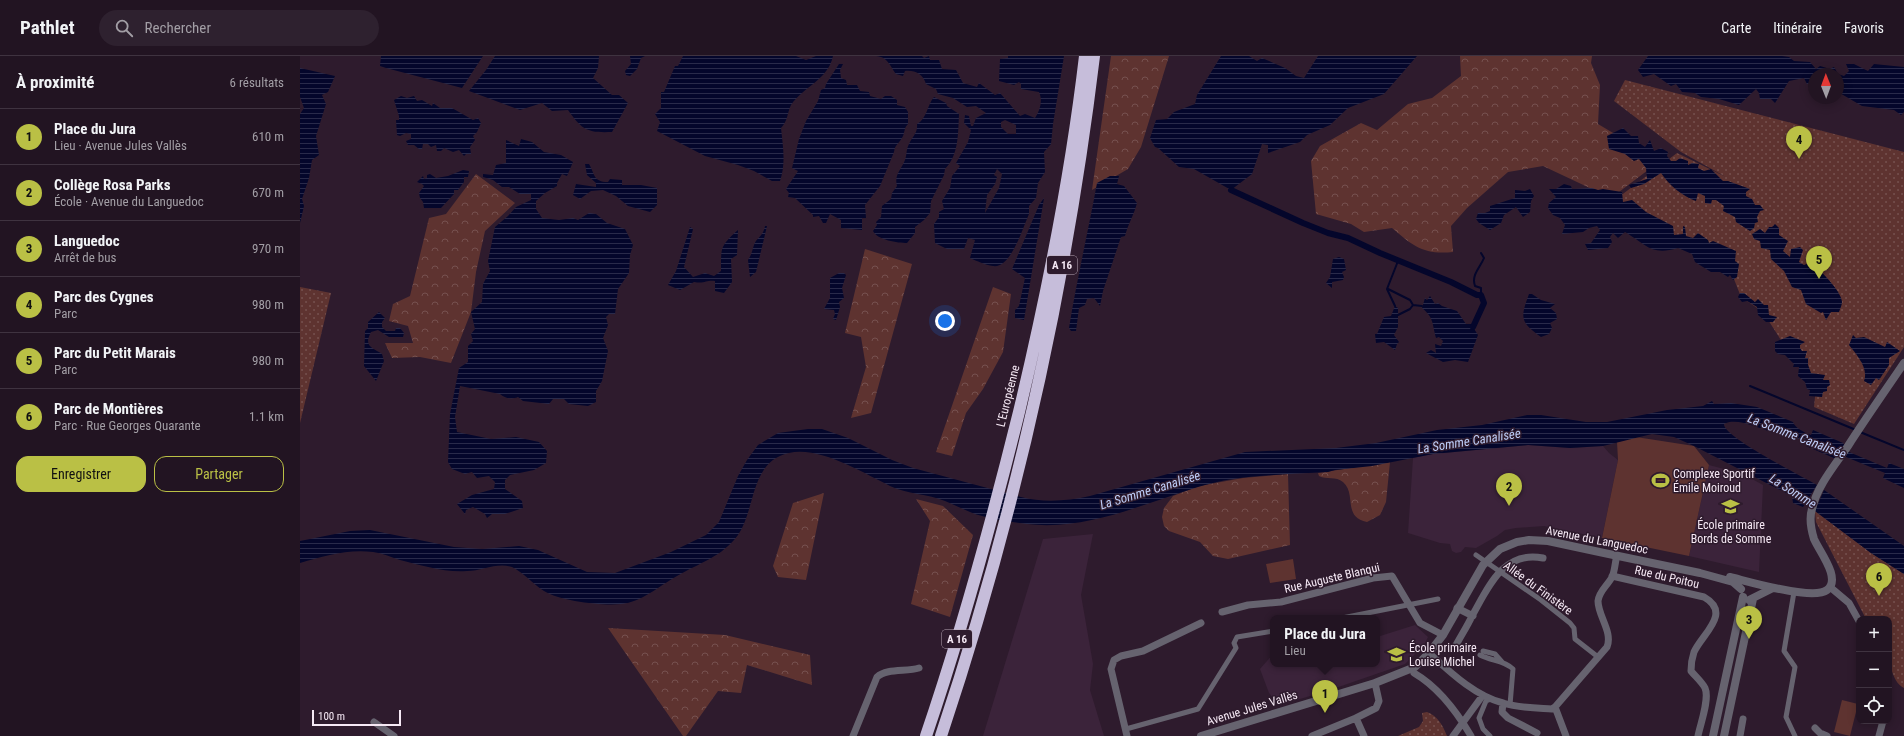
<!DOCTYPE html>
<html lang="fr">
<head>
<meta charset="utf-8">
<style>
  body { margin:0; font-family:"Roboto Condensed",sans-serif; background:#2e212f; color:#f1f3f6 }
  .controls { position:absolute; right:12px; bottom:12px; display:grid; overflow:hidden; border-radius:8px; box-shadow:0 2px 10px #0003 }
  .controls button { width:36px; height:36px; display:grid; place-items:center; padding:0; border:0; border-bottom:1px solid #3f3340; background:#221422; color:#f1f3f6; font:20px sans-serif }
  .compass { position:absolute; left:1508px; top:12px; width:36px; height:36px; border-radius:50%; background:#221422; box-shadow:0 2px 10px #0003; rotate:359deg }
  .scale { position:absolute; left:12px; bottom:10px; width:89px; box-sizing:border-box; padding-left:4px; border:2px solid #f6e9f5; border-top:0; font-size:11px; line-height:14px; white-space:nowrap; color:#f6e9f5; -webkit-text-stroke:3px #2e1b2d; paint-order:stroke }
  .you { position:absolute; left:645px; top:265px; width:14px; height:14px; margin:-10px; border:3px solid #fff; border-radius:50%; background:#1a73e8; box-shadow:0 0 0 6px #1a73e833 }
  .badge { display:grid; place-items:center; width:26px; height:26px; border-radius:50%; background:#bac045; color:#111; font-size:13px; font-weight:700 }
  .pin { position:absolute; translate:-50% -33px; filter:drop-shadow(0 1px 2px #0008) }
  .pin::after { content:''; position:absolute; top:21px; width:14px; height:12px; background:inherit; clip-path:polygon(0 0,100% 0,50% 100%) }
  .popup { position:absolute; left:970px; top:559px; width:110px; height:52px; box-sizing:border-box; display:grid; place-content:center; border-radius:8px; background:#221422; filter:drop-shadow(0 1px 3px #0005); font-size:13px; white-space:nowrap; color:#a29ea5 }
  .popup b { font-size:15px; color:#f1f3f6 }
  .popup::after { content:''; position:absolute; left:50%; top:100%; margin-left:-8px; border:8px solid transparent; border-top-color:#221422 }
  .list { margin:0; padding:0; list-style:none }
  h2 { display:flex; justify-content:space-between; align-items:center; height:52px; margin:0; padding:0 16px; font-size:17px }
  h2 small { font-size:13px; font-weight:400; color:#a29ea5 }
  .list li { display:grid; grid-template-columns:26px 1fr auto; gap:12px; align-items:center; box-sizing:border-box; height:56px; padding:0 16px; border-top:1px solid #3f3340 }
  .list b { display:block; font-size:15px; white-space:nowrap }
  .list p { margin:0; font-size:13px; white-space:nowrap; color:#a29ea5 }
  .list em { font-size:13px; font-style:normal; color:#a29ea5 }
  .actions { display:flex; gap:8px; padding:12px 16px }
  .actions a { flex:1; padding:9px 0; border:1px solid #bac045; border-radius:12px; text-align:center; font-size:14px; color:#bac045 }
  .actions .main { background:#bac045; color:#111 }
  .icon { flex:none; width:22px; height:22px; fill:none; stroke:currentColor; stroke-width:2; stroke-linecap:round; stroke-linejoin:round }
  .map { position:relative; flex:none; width:1604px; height:680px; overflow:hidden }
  header { display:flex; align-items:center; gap:24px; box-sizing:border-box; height:56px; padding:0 20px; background:#221422; border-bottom:1px solid #3f3340 }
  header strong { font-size:19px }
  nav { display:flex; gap:22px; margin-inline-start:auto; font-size:14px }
  .search { width:280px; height:36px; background:#2e212f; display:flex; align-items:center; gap:10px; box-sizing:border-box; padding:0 14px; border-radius:22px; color:#a29ea5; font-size:15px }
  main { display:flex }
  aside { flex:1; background:#221422 }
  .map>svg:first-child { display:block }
</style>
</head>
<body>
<header>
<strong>Pathlet</strong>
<div class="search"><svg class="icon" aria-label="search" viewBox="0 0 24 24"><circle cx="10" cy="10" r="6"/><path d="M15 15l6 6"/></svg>Rechercher</div>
<nav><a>Carte</a><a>Itinéraire</a><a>Favoris</a></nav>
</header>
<main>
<aside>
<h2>À proximité<small>6 résultats</small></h2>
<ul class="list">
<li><span class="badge">1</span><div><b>Place du Jura</b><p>Lieu · Avenue Jules Vallès</p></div><em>610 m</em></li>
<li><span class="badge">2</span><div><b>Collège Rosa Parks</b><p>École · Avenue du Languedoc</p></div><em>670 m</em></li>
<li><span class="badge">3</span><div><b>Languedoc</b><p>Arrêt de bus</p></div><em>970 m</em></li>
<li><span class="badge">4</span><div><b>Parc des Cygnes</b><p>Parc</p></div><em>980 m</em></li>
<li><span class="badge">5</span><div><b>Parc du Petit Marais</b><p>Parc</p></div><em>980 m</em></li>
<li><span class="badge">6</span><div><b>Parc de Montières</b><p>Parc · Rue Georges Quarante</p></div><em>1.1 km</em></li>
</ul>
<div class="actions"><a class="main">Enregistrer</a><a>Partager</a></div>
</aside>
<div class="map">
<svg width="1604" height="680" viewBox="0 0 1604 680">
  <defs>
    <pattern id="grass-dots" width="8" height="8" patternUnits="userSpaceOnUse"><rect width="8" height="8" fill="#5e3330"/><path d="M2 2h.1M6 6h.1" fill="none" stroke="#76514f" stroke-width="1.8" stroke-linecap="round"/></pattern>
    <pattern id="forest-crowns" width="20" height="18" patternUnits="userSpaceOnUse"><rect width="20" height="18" fill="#5e3330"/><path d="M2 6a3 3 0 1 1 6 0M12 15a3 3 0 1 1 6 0" fill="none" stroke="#76514f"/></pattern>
    <pattern id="water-rules" width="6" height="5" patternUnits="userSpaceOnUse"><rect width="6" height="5" fill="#04062b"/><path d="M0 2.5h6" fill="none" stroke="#292a4a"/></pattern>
  </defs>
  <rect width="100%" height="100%" fill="#2e1b2d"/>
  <path fill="#3b233a" d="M 1228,389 L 1270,392 L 1303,390 L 1309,397 L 1318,404 L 1302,482 L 1244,470 L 1216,472 L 1205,474 L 1197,480 L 1176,492 L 1165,491 L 1161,496 L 1156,497 L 1152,495 L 1150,488 L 1140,487 L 1108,477 L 1113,402 L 1133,398 Z
    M 1409,409 L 1443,418 L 1463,429 L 1459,516 L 1389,500 Z
    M 793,478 L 781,539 L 793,608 L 790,634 L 804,680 L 683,680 L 743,483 Z
    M 1115,569 L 1128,581 L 1124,589 L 1105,608 L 1024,636 L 979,649 L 969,637 L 960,613 L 973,598 L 973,608 L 1077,608 L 1077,581 Z"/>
  <path fill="url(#grass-dots)" d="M 1325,24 L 1604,96 L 1604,291 L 1554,368 L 1514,351 L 1516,331 L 1486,292 L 1463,256 L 1441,241 L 1427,205 L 1303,153 L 1377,97 L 1426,121 L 1381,96 L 1314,45 Z
    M 0,231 L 31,237 L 0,367 Z
    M 1515,455 L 1571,497 L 1604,518 L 1604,632 C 1585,622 1589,581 1589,563 L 1566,563 L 1516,466 Z
    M 1127,656 C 1138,660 1143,670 1147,680 L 1098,680 L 1119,671 L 1123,665 L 1122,657 Z"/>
  <path fill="url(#forest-crowns)" d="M 811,0 L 869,0 L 841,91 L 828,113 L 792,134 Z
    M 1160,0 L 1292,0 L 1291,7 L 1300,29 L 1298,68 L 1360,105 L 1311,142 L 1243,110 L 1208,116 L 1167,152 L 1151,170 L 1153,196 C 1124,199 1113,190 1092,172 L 1064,176 L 1051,168 L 1016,158 L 1011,105 L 1020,90 L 1061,67 L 1077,74 L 1108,48 L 1132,42 L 1161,20 Z
    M 176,118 L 215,147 L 185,175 L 176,216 L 171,256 L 151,307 L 120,301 L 92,302 L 85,287 L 113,287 L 108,270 L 89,265 L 93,248 L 110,240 L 129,162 L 146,158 Z
    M 565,193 L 612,208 L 571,357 L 551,362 L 566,311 L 561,281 L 545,277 Z
    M 693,231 L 711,238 L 703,296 L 683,333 L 666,357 L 652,400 L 636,396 Z
    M 1090,406 L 1086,446 L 1080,459 L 1067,466 C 1042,461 1057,438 1043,426 C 1036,420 1027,424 1019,420 L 1018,417 Z
    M 988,418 L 990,489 L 928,503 L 913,500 L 900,486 L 869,475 L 864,470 L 862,461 L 864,452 L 873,440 L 899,430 L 943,422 Z
    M 524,437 L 506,524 L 478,521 L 473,510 L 493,447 Z
    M 616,443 L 643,450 L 673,479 L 650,561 L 611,548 L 630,465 Z
    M 308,572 L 425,579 L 510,599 L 512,629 L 447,609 L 441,637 L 418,635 L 386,680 L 383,680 Z"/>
  <path fill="#5e3330" d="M 1336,381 L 1394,390 L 1409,409 L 1389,500 L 1302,482 L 1318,404 L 1317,386 Z
    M 993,503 L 996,523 L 970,527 L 966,508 Z
    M 1542,644 L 1558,648 L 1550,680 L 1534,676 Z"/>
  <path fill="url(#water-rules)" fill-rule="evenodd" d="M 81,0 L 183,0 L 162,32 L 86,12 L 80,10 Z
    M 195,0 L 299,0 L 298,12 L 293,22 L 312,39 L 319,39 L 328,47 L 312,76 C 287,77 282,74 268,54 L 252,55 L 242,47 L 220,54 L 169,35 L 186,14 Z
    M 330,0 L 345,0 L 341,2 L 337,13 L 330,20 L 326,19 L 325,15 L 331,8 Z
    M 383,0 L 496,0 L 506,4 L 516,0 L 533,0 C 528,24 504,30 491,49 C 487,57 488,65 481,72 C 483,91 486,107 480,125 L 472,125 L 454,115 L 438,109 L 405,100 L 357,75 L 360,66 L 355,58 L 361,52 L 361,36 L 364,36 L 375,10 L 378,10 Z
    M 576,0 L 622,0 L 624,2 L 629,0 L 630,4 L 639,4 L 642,13 L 656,14 L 663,27 L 677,31 L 679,27 L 695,39 L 700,37 L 720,60 L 725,58 L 735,62 C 740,54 743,45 739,36 L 721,33 L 721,28 L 719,26 L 714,29 L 699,25 L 700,3 L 708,2 L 708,0 L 764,0 L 753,68 L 751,88 L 744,96 L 745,116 L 738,127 L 736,142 L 729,150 L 729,158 C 723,171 711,213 693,210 C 685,209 677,205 670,202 L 675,184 L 668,182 L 664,193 L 647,193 L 635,187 L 634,168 L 639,161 L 639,156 L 644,153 L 642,145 L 650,132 L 652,120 L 660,110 L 656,107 L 668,86 L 671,74 L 664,67 L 665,59 L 669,60 L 671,70 L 673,70 L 676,62 L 686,57 L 676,50 L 667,51 L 653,42 L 638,38 L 636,33 L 626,28 C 623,18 615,14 605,15 L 603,20 L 596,18 C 590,10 588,1 576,0 ZM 705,64 L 716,69 L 716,78 L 708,78 L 701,71 L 701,66 ZM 697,113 L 702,118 L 699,132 L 685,157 L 687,139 L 695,128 L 697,121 L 694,119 Z
    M 921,0 L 949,0 L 957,5 L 962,2 L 985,12 L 996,20 L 1004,22 L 1018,0 L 1117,0 L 1084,38 L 1048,52 L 1030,69 L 1007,79 L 1000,86 L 968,97 L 968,89 L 962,88 L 952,118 L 931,134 L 894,113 L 879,111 L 858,92 L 855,91 L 850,82 L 856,64 L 867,63 L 874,56 L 895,48 L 897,39 Z
    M 1348,0 L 1482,0 L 1489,1 L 1494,5 L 1510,6 L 1516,13 L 1520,10 L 1530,13 L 1534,11 L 1538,18 L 1514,18 L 1514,27 L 1507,28 L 1504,22 L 1489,25 L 1475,47 L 1471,43 L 1460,43 L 1459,37 L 1456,33 L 1439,49 L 1419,43 L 1401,41 L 1395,37 L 1382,36 L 1376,28 L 1371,30 L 1354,18 L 1343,21 L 1338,14 Z
    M 539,8 L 543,8 L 540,14 L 541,22 L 546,24 L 547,29 L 557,29 L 560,35 L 569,36 L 570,40 L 581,43 L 585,40 L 591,40 L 597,44 L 597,49 L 605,51 L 608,56 L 608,68 C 604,72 605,75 603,80 C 600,87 595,88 594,96 L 580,130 L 565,149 L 566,162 L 562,162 L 562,174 L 541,172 L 541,164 L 530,158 L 526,167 L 523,167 L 519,160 L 513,161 L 513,159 L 495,142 L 488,141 L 489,137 L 486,133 L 498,115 L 492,112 L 499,83 L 506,65 L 518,45 L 521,34 L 525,32 L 526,28 Z
    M 1546,8 L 1554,8 L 1568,15 L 1574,8 L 1604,11 L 1604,56 L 1601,59 L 1594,54 L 1562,50 L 1538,36 L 1538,18 L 1544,20 L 1549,15 Z
    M 0,12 L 35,20 L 28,36 L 22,39 L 26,48 L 16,80 L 19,99 L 12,104 L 9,122 L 2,143 L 4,150 L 0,167 L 0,58 L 4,52 L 0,41 Z
    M 101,40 L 107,42 L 114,40 L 117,45 L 122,44 L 132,50 L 133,47 L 140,52 L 152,52 L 173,64 L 178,62 L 181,67 L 177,76 L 173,80 L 175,84 L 170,91 L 171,98 L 166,98 L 164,100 L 159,94 L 153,96 L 144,92 L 141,95 L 137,95 L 136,89 L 131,91 L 128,88 L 123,88 L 122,93 L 119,93 L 114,89 L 108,89 L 106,85 L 111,83 L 111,78 L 106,77 L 100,80 L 97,79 L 96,64 L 99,64 L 99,60 L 94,44 Z
    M 634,41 L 646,47 L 647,50 L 659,58 C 658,77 659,99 645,113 L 644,119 L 631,145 L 630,157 L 624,164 L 615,171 L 615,177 L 607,187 C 598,187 577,184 573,175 L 577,169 L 576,166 L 581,161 L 582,150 L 591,143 L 592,137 L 597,130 C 594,119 601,114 605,104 C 607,99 606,93 609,88 C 612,81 618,77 617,68 C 627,63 627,49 634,41 Z
    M 1323,72 L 1331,80 L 1338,80 L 1339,87 L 1345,91 L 1350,84 L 1354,95 L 1361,92 L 1368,96 L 1367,100 L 1371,105 L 1376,105 L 1380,102 L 1388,105 L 1388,109 L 1392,107 L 1399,108 L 1398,112 L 1404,115 L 1411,113 L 1423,125 L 1428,125 L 1450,133 L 1446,136 L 1446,140 L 1452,143 L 1455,149 L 1460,149 L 1464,154 L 1460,155 L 1457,161 L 1458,166 L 1455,167 L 1454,172 L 1450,175 L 1436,166 L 1435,161 L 1423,155 L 1424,150 L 1416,144 L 1412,144 L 1411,148 L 1405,147 L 1405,140 L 1398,137 L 1396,145 C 1382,140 1370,130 1361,117 L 1344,128 L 1331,132 L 1329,129 L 1347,123 L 1346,112 L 1339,103 L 1334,105 L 1325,98 L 1309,93 L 1307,80 Z
    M 221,83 L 232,86 L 244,96 L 261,99 L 273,106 L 267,120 L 262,118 L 257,127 L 257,130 L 245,137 L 236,145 L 236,153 L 242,162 L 259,164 L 273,162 L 278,164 L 289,157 L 296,158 L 307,167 L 325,173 L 333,189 L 330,199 L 329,217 L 318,233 L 315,258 L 309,258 L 306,261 L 308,269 L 303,282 L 308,295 L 302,325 L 296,335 L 296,346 L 288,350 L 269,348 L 264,343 L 253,343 L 249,348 L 223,345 L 218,341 C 211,344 205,342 200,338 L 160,330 L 155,361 L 157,376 L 191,383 L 216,381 L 239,386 L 247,395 L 246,407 L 234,414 L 210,419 L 205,424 L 205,433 L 222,445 L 223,452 L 205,458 L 192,458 L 187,462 L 185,458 L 173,451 L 166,454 L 165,458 L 157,448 L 172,439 L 194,433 L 195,426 L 189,420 L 177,422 L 172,416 L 165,418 L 152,413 L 148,406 L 150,358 L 159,312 L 168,306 L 168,290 L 173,285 L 171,278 L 175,273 L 171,256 L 182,246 L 183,228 L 190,215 L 188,205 L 195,171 L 208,160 L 216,151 L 231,144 L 231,138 L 220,138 L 209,131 L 202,131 L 193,124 L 183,121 L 183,118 L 193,119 L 196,109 L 206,107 L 206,84 L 219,90 Z
    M 285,108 L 289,108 C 295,118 293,126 308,126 L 310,123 L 322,124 L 322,129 L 341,129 L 357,132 L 357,149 L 350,156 L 328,150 L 316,140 L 303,134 L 291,135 L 280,143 L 273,139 L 276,128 L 296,131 L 296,127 L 287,119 Z
    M 163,114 L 169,115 L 168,121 L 164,121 L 164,126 L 158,134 L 154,134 L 154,138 L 141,152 L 124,152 L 123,146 L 120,142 L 119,137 L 124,130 L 122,128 L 117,126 L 123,120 L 124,123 L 127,122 L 127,119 L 130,118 L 136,122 L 148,120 Z
    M 810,120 L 819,120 L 817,128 L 824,130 L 837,147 C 834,159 828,168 825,180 L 821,181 L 803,235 L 800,250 L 794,242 L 787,243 L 785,249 L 779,252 L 776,275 L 771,275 L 769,272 C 777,223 788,176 797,127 Z
    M 1264,128 L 1271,130 L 1272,133 L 1292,132 L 1298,134 L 1303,133 L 1322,136 L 1323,146 L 1332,144 L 1346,156 L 1373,170 L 1374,179 L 1383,178 L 1383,170 L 1385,171 L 1386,180 L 1393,182 L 1398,177 L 1408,184 L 1409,187 L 1413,185 L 1436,195 L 1435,205 L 1439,208 L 1437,221 L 1433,224 L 1430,219 L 1428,221 L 1420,216 L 1411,216 L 1395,206 L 1392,198 L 1378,192 C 1351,200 1347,189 1325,176 L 1318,182 L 1313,177 L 1310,181 L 1312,186 L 1308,192 L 1288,194 L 1285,188 L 1291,187 L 1300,174 L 1297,170 L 1289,172 L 1283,176 L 1262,178 L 1265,169 L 1260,162 L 1253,159 L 1248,152 L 1249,147 L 1256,141 L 1249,133 L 1256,133 Z
    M 1230,133 L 1234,140 L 1231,145 L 1230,156 L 1223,161 L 1216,151 L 1204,159 L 1201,167 L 1190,174 L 1179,167 L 1176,163 L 1178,157 L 1185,157 L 1190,155 L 1190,150 L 1215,142 L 1215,134 L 1225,135 Z
    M 744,142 L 724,264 L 715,262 L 715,254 L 719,250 L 725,222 L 712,213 L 739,149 Z
    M 1475,168 L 1479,172 L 1479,179 L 1488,185 L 1483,195 L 1490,201 L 1491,193 L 1500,191 L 1503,194 L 1499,206 L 1504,209 L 1512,206 L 1518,208 L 1518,213 C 1525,219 1542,237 1542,246 C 1542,249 1540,253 1539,256 L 1531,256 L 1526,264 L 1523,256 L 1521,257 L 1506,248 L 1501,234 L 1492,231 L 1484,215 L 1471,203 L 1470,194 L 1461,192 L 1460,185 L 1454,183 L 1452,178 L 1460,173 L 1465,177 L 1469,171 L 1472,171 Z
    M 465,170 L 467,170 L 456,216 L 450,221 L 448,204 C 452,198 452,195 454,189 C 457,181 463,181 465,170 Z
    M 390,171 L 393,173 L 384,211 L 393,221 L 405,217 L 414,220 L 421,215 C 421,192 420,190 438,174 L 437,199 L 431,203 L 432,226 L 424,237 L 415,235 L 415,225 C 406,224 405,228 394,226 L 380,234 L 368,229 L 376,215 Z
    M 1039,201 L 1044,203 L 1046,214 L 1042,216 L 1044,221 L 1043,224 L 1032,226 L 1032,232 L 1026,227 L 1030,221 L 1033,203 Z
    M 539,217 L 544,217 L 546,219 L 542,232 L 544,242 L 539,246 L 540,251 L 536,264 L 533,263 L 535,258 L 534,254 L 524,253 L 530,242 L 530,222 Z
    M 1440,237 L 1444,237 L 1455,246 L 1458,243 L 1464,249 L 1468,249 L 1469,259 L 1477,261 L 1473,266 L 1466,266 L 1458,259 L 1457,251 L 1447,245 L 1442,246 L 1438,241 Z
    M 1229,238 L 1232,238 L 1241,244 L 1255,248 L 1250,252 L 1256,257 L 1257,263 L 1250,267 L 1252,272 L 1249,278 L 1241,281 C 1220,266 1220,262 1229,238 Z
    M 1130,240 L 1135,248 L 1138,247 L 1142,250 L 1157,255 L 1166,268 L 1171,268 L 1178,279 L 1168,306 L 1155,304 L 1143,306 L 1126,297 L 1131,294 L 1136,297 L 1135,288 L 1141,290 L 1143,285 L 1139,281 L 1136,282 C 1132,267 1134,262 1122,252 L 1125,242 L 1127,244 Z
    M 1095,250 L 1098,252 L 1098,271 L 1094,279 L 1099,286 L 1097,288 L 1095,294 L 1084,286 L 1076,287 L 1075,278 L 1077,278 L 1084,261 L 1091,260 Z
    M 79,256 L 85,262 L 82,266 L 82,271 L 86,275 L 95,275 L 96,272 L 100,272 L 104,277 L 103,281 L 89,281 L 78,274 L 71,276 C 63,291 73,292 82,298 L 84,305 L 76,325 L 64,310 L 65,275 L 68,272 L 68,266 Z
    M 1553,279 L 1556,282 L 1564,281 L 1585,291 L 1587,286 L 1600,295 L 1589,302 L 1589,309 L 1579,324 L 1576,322 L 1571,329 L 1564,325 C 1569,312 1556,298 1549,289 Z
    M 1490,280 L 1505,286 L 1500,289 L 1500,292 L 1502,295 L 1507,295 L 1505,302 L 1508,302 L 1508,309 L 1511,317 L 1525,319 L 1523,324 L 1529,324 L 1530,329 L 1527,331 L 1527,335 L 1523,336 L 1522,341 L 1509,340 L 1510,334 L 1507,333 L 1505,326 L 1498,320 L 1499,311 L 1493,311 L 1494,308 L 1485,299 L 1478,298 L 1475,295 L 1475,286 Z
    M 1412,345 L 1414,348 L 1431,347 L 1457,351 L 1493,366 C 1495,372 1505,377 1511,379 L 1513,374 L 1543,387 L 1549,396 L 1587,412 L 1589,407 L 1604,413 L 1604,432 L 1583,422 L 1585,417 L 1546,401 L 1534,402 L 1506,390 L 1508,385 L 1500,381 L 1499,383 C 1490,380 1482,379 1474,377 C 1460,373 1437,361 1424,368 C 1423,381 1502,420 1517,429 L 1505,448 L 1503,451 L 1493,447 L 1492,440 L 1394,390 L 1374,381 L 1352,378 L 1303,390 L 1270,392 L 1228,389 L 1133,398 L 1072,410 L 1035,414 L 1028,416 C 984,419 939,418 898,431 C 842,448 787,475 727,468 C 712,466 696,464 682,460 C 669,457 658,450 645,445 C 628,438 607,438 590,430 C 563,417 520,390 489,397 C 450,405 456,453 438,479 C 422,501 399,507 377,520 C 359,530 342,546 321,548 C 302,550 260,545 244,535 C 233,528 223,516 212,511 C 197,506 182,515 167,515 C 146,517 120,509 100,504 C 91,501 82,497 73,496 C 47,493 24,500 0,507 L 0,485 L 50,475 L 70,474 L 154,491 L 182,493 L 219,490 L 238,494 L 287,516 L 315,517 L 371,496 L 406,479 L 419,466 L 438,420 L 447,404 L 458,389 L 478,377 L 508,373 L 522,373 L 548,382 L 592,404 L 613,412 L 721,441 C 744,447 767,445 790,440 L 945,396 L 1036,392 L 1076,387 L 1137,374 L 1182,369 L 1227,359 L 1241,359 L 1286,366 L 1307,366 L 1367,354 L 1403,350 Z
    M 1524,434 L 1604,490 L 1604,518 L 1571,497 L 1515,455 Z"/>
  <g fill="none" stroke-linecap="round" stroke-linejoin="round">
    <path stroke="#04062b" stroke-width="2" d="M 1181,197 L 1184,202 C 1180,212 1171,219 1175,230 L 1181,232 L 1181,239
      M 1088,233 L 1110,244 L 1113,249
      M 1095,250 L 1087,233 L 1098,205
      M 1098,259 L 1110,253 L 1113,249 L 1122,250
      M 1450,330 L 1556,374
      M 1560,376 L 1604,394"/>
    <path stroke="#04062b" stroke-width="6" d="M 931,134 L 1003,167 L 1028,177 L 1048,182 L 1080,197 L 1151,226 L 1177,239 L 1181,239 L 1184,247 L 1173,271"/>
    <path stroke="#66636f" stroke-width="5" d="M 1176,499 L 1241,544 L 1270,567 L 1274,572 L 1275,583 L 1298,601
      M 1494,536 L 1484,595 L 1495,611 L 1486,661 L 1495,680
      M 1042,562 L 1138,543
      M 1183,595 L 1195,598 L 1202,606
      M 1180,599 C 1191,605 1204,604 1213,613 L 1210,649
      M 826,673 L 898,653 L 936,592 L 934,587 L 937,581 L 973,575
      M 1190,680 L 1183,673 L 1179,662 L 1186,645 L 1191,643"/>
    <path stroke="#66636f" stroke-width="7" d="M 1312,520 L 1404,541 C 1432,557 1403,577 1394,596 C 1392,602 1391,608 1391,615 C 1395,620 1402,626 1405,632 C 1410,643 1400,669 1398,680
      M 1530,531 L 1549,547 L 1559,565
      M 1157,552 L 1173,560
      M 922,556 L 948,549 L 981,546 L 1073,522 L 1092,520 L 1120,567 L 1143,579
      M 1154,593 C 1160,581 1167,571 1172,560 C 1188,532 1203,494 1243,502
      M 1129,597 C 1150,616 1175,640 1203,647 C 1218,652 1236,652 1252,653 L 1255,651 L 1307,591 C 1313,576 1298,560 1298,545 C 1299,535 1308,529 1312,521 C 1315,515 1315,506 1317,499
      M 1114,617 C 1138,631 1157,656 1171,680
      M 1203,647 L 1202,656 L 1208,662 L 1237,677
      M 1255,651 L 1266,680
      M 1056,662 L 1076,652 L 1079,645 L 1075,627
      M 74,666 L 94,680
      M 1515,672 L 1520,677 L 1527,680
      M 553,680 L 577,621 C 587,612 606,616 619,612
      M 827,680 L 811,613 L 814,604 L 821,600 L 843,595 L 901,567
      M 1012,680 L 1056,662 L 1064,680
      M 1153,680 L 1183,639
      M 1440,680 L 1443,663
      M 1579,680 L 1583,665"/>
    <path stroke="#66636f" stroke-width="8" d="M 1430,521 C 1447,525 1513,545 1527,534 C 1542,523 1519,495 1514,483 C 1511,473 1509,462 1512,453 C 1517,430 1535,409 1548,390 C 1566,362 1585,335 1604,307
      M 1449,544 L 1473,532
      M 901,680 L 1075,627 L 1115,611 L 1129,597 L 1143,579 L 1183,509 L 1200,493 L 1217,486 L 1229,484 L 1248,485 L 1304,497 L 1400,517 L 1433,526 L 1441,533
      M 1413,680 L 1443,541
      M 1424,680 L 1453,543"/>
    <path stroke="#c6bdda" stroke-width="12" d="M 626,680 C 662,574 692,465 719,356 C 747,239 771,120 785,0
      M 641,680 C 715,459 766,231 794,0"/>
  </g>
  <defs>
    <symbol id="stadium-bare" viewBox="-9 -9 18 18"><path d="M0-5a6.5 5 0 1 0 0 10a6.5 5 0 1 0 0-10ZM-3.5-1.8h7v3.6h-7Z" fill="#bac045" stroke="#2e1b2d" stroke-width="2.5" paint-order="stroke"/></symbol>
    <symbol id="school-bare" viewBox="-9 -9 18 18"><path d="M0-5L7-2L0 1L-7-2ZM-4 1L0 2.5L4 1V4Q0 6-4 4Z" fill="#bac045" stroke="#2e1b2d" stroke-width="2.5" paint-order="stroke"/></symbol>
  </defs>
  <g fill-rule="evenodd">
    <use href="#stadium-bare" x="1348" y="412" width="25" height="25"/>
    <use href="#school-bare" x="1418" y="438" width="25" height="25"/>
    <use href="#school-bare" x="1084" y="586" width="25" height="25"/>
  </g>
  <g text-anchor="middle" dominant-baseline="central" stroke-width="3" stroke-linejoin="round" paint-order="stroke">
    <g fill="#2e1b2d" stroke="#baabb9" stroke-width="1">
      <rect x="747" y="200" width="30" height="18" rx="3"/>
      <rect x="642" y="574" width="30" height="18" rx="3"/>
    </g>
    <g font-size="11" font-weight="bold" fill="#f6e9f5">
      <text x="762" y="209">A 16</text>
      <text x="657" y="583">A 16</text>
    </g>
    <g font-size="12" fill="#f6e9f5" stroke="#2e1b2d">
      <text transform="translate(708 340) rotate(-76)">L'Européenne</text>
      <text transform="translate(1297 484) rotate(11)">Avenue du Languedoc</text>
      <text transform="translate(1367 521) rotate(13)">Rue du Poitou</text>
      <text transform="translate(1032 522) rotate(-13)">Rue Auguste Blanqui</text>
      <text transform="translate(1238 532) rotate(36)">Allée du Finistère</text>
      <text transform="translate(952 652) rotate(-17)">Avenue Jules Vallès</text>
    </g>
    <g font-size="12" fill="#f6e9f5" stroke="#2e1b2d" text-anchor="start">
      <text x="1373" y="418">Complexe Sportif<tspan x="1373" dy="14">Émile Moiroud</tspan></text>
      <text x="1431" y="469" text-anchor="middle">École primaire<tspan x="1431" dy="14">Bords de Somme</tspan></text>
      <text x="1109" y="592">École primaire<tspan x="1109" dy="14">Louise Michel</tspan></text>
    </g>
    <g font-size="13" font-style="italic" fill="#becdf8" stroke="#2e1b2d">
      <text transform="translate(1497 380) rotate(21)">La Somme Canalisée</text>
      <text transform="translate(1169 385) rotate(-9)">La Somme Canalisée</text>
      <text transform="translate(850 434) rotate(-17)">La Somme Canalisée</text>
      <text transform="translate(1493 435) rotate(32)">La Somme</text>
    </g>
  </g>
</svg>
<div class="controls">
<button>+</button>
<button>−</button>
<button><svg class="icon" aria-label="locate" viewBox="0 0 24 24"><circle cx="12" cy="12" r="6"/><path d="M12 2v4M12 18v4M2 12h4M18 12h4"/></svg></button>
</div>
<svg class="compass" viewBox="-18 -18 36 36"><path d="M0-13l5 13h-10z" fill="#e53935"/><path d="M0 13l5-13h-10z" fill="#a29ea5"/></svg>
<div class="scale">100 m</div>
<div class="you"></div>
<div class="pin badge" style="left:1025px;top:657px">1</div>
<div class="popup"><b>Place du Jura</b>Lieu</div>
<div class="pin badge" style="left:1209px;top:450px">2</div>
<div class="pin badge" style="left:1449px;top:583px">3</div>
<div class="pin badge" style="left:1499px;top:103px">4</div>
<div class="pin badge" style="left:1519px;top:223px">5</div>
<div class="pin badge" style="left:1579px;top:540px">6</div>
</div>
</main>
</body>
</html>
